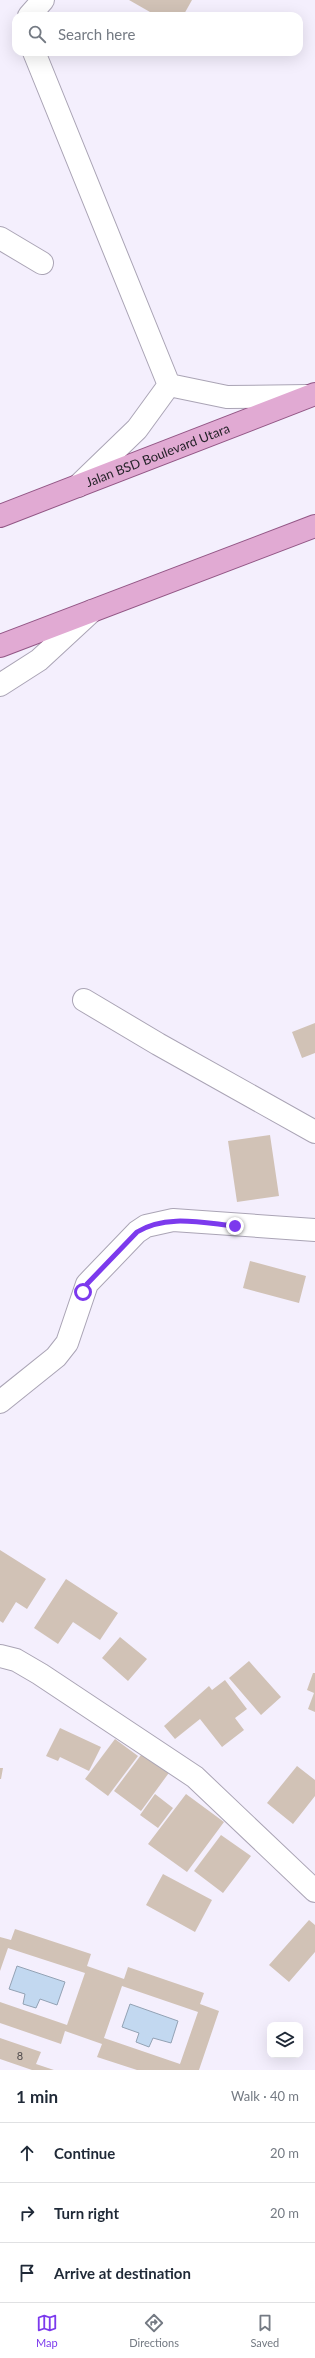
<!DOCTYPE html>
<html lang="en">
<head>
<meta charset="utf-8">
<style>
  body { margin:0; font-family:Lato,sans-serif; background:#f6f6f7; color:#1f2937 }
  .controls { position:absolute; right:12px; bottom:12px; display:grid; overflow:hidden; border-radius:8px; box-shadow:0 4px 16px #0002 }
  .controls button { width:36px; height:36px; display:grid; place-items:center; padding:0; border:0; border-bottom:1px solid #e0e1e3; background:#fff; color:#1f2937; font:20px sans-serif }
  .stop { position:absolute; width:12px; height:12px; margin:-9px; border:3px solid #7c3aed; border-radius:50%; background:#fff }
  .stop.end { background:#7c3aed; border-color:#fff; box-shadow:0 1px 4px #0008 }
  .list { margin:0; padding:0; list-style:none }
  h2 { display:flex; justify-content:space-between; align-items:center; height:52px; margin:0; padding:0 16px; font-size:17px }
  h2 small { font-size:13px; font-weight:400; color:#747a83 }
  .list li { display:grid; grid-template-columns:26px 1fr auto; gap:12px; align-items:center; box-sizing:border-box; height:60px; padding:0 16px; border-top:1px solid #e0e1e3 }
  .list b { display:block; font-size:15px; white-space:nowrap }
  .list em { font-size:13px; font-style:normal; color:#747a83 }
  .icon { flex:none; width:22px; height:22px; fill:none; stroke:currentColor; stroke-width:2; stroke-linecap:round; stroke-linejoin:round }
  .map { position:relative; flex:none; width:315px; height:2070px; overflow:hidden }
  .search { position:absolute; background:#fff; box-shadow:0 4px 16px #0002; left:12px; right:12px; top:12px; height:44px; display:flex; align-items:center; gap:10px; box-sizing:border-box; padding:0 14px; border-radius:12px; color:#747a83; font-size:15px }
  .sheet { height:232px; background:#fff }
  nav { display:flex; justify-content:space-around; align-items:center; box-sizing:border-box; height:56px; border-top:1px solid #e0e1e3; background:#fff; font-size:11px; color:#747a83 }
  nav a { display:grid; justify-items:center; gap:2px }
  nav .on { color:#7c3aed }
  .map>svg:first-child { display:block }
</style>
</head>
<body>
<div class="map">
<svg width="315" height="2070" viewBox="0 0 315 2070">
  <rect width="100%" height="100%" fill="#f4effd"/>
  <path fill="#c2d8f0" stroke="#93a2b4" d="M 17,1966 L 65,1982 L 57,2005 L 40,1999 L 36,2008 L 23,2004 L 25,1994 L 9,1989 Z
    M 130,2004 L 178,2021 L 171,2043 L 153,2038 L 149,2047 L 136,2042 L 139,2033 L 122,2027 Z"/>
  <path fill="#d1c2b6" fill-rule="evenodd" d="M 129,0 L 192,0 L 183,16 L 157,16 Z
    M 315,1023 L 315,1053 L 302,1058 L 292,1032 Z
    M 270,1135 L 279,1196 L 237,1202 L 228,1141 Z
    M 250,1261 L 306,1276 L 299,1303 L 243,1288 Z
    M 0,1550 L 46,1579 L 27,1609 L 16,1602 L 3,1623 L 0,1621 Z
    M 66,1579 L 118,1613 L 100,1640 L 73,1622 L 58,1644 L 34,1628 Z
    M 120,1637 L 147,1659 L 128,1681 L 102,1658 Z
    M 249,1661 L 281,1697 L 261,1715 L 229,1678 Z
    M 313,1673 L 315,1673 L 315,1712 L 308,1709 L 314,1693 L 307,1690 Z
    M 225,1680 L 247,1709 L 235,1718 L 244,1730 L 222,1747 L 200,1719 L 175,1739 L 164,1726 L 209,1686 L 212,1690 Z
    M 60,1728 L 101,1747 L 89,1771 L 60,1757 L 58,1761 L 46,1756 Z
    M 115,1739 L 138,1756 L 108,1796 L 85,1779 Z
    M 144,1751 L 171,1770 L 141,1811 L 114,1791 Z
    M 297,1766 L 315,1780 L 315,1796 L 293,1824 L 267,1803 Z
    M 0,1768 L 3,1768 L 1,1779 L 0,1779 Z
    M 155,1794 L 173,1808 L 158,1828 L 140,1815 Z
    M 186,1794 L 224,1822 L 187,1872 L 148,1844 Z
    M 221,1835 L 251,1856 L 223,1893 L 194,1871 Z
    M 163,1874 L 212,1900 L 195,1932 L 146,1905 Z
    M 309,1920 L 315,1925 L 315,1952 L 289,1982 L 269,1965 Z
    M 15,1929 L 91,1954 L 87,1966 L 124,1979 L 128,1967 L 204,1993 L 200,2004 L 219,2011 L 199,2070 L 137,2070 L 97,2057 L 102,2044 L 65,2031 L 61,2044 L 0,2023 L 0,2002 L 67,2025 L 85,1973 L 8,1948 L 0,1971 L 0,1937 L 11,1940 ZM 122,1986 L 198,2012 L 180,2064 L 104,2038 Z
    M 0,2038 L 41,2052 L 36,2064 L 54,2070 L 32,2070 L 0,2059 Z"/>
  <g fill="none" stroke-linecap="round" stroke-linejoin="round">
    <defs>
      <path id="minor" d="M 29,16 L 43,0
        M 34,52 L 169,385
        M 0,238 L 42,263
        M 78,486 L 137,429 L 169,385 L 227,397 L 308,396
        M 0,685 L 39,660 L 92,611
        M 84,1000 L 158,1044 L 315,1132
        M 0,1402 L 56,1357 L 67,1343 L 87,1284 L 137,1232 L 146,1226 L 173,1220 L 315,1230
        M 0,1656 L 16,1660 L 40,1674 L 195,1777 L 315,1891"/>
      <g id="major">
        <path id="s1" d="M 0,516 L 315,394"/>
        <path d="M 0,646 L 315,526"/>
      </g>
    </defs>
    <use href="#minor" stroke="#aaa4b5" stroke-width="24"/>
    <use href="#major" stroke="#925685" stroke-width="24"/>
    <use href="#minor" stroke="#fff" stroke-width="22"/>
    <use href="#major" stroke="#e1aad3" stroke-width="22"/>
  </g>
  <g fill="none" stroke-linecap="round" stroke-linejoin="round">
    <path stroke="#7c3aed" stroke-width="5" d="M 83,1292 L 87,1284 L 137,1232 C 166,1214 203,1223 235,1226"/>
  </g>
  <g text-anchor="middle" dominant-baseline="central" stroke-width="3.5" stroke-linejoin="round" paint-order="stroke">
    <g font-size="11" fill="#504b4c">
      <text x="20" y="2055">8</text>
    </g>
    <g font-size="13" fill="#252329" stroke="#f4effd">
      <text stroke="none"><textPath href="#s1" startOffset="169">Jalan BSD Boulevard Utara</textPath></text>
    </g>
  </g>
</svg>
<div class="controls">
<button><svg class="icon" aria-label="layers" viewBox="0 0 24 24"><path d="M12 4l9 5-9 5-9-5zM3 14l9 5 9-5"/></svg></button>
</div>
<div class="stop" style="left:83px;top:1292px"></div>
<div class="stop end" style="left:235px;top:1226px"></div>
<div class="search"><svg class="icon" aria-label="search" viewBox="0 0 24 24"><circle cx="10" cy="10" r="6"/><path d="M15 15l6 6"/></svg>Search here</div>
</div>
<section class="sheet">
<h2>1 min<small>Walk · 40 m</small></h2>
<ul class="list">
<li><svg class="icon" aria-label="ahead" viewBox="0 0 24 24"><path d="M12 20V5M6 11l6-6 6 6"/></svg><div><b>Continue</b></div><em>20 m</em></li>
<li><svg class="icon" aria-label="right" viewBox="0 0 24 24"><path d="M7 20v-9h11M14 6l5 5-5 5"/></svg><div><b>Turn right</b></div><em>20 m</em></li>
<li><svg class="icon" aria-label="arrive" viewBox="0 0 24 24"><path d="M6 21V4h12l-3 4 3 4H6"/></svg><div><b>Arrive at destination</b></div></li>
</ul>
</section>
<nav>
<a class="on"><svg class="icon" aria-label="map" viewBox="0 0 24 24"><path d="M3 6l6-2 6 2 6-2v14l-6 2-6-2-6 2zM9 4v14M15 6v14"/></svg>Map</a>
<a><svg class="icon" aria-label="directions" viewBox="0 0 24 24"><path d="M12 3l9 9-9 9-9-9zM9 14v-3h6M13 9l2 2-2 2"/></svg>Directions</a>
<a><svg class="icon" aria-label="saved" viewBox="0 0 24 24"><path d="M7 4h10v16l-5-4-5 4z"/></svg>Saved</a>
</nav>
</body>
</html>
